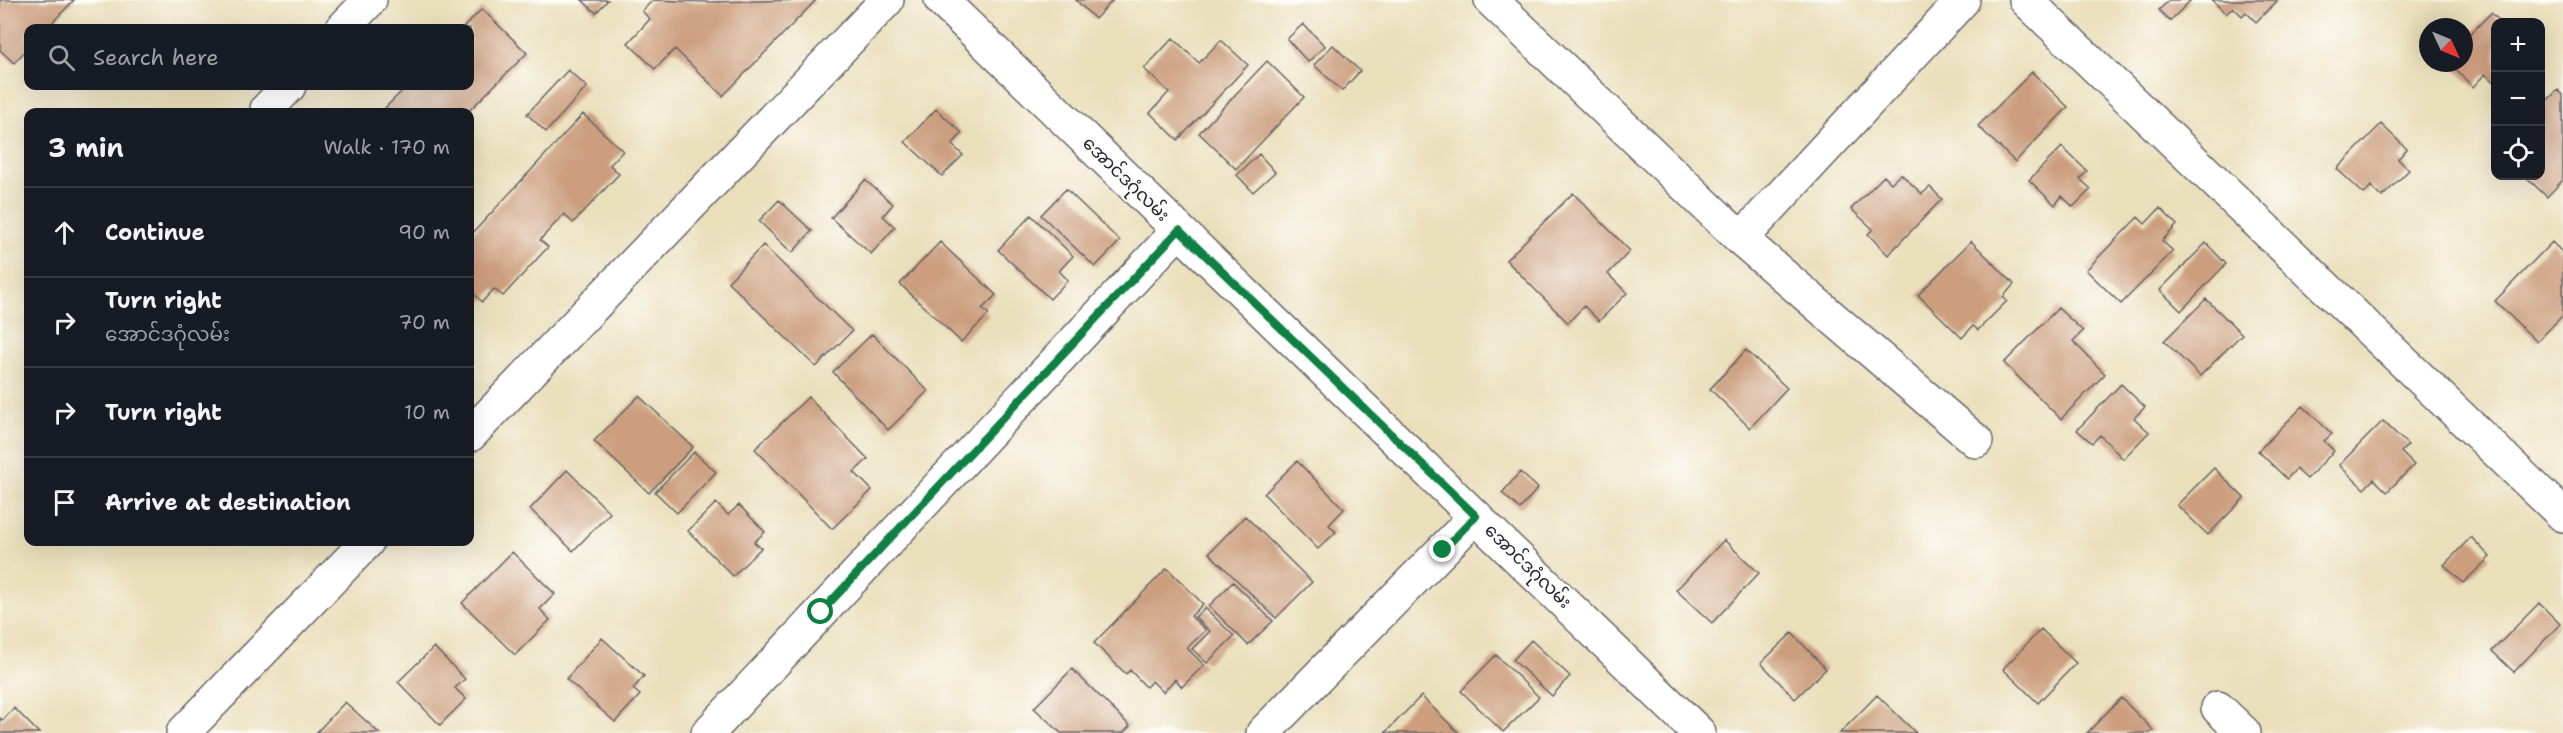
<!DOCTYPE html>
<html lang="en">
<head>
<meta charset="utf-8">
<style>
  body { margin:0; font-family:"Shantell Sans","Noto Sans Myanmar",sans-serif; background:#242831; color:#f1f3f6 }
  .controls { position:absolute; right:18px; top:18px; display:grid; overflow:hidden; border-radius:12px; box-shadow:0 6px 24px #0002 }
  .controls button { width:54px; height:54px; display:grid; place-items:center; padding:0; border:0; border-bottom:2px solid #363941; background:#171b24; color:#f1f3f6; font:30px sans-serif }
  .compass { position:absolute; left:2419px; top:18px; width:54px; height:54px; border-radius:50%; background:#171b24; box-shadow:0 6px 24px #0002; rotate:134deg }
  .stop { position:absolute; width:18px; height:18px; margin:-14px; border:4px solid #0b8043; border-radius:50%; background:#fff }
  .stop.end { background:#0b8043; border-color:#fff; box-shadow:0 2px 6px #0008 }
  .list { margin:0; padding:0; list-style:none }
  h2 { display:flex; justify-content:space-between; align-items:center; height:78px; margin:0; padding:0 24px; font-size:26px }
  h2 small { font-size:20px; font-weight:400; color:#9ea1a6 }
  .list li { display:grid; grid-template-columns:39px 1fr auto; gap:18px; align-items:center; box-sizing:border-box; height:90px; padding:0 24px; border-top:2px solid #363941 }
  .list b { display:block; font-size:22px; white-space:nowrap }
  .list p { margin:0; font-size:20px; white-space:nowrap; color:#9ea1a6 }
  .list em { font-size:20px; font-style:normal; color:#9ea1a6 }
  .icon { flex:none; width:33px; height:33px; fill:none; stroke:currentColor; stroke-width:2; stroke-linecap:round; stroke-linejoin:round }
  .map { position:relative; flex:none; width:2563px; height:733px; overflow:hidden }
  .search { position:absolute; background:#171b24; box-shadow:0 6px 24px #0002; left:24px; top:24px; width:450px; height:66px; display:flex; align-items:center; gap:15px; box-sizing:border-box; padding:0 21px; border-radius:12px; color:#9ea1a6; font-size:22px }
  .panel { position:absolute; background:#171b24; box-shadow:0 6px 24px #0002; left:24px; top:108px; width:450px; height:438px; border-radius:12px }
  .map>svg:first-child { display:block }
</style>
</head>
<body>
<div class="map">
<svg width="2563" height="733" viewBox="0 0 2563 733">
  <rect width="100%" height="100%" fill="#fdfcf7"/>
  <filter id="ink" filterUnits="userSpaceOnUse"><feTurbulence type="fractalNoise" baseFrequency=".0167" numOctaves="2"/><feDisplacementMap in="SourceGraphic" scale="12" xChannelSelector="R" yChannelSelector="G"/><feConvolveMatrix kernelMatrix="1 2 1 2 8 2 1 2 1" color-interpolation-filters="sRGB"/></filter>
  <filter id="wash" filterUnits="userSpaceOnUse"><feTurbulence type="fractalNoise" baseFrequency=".008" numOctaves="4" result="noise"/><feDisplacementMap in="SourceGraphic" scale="24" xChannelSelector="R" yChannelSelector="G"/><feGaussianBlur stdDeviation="1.35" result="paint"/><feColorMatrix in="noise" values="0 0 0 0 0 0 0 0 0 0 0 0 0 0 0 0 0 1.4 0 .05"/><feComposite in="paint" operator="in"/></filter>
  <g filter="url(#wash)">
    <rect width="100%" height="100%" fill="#eadfbb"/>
    <g id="blocks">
      <path fill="#cc9e7e" d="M 0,0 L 74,0 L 47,28 L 28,28 L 28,48 L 14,63 L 0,50 Z
        M 582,0 L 608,0 L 596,13 Z
        M 653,0 L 707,2 L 816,0 L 723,96 L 675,49 L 655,69 L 628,43 L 650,19 L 642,11 Z
        M 1076,0 L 1113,0 L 1095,19 Z
        M 2169,0 L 2191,0 L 2170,21 L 2159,10 Z
        M 2212,0 L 2275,0 L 2277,1 L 2256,22 L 2246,12 L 2242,16 L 2233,7 L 2226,14 Z
        M 482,9 L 527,53 L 468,112 L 381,112 L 407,86 L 470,86 L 470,28 L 463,28 Z
        M 2491,13 L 2501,22 L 2496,22 L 2496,84 L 2485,74 L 2473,87 L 2449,63 L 2464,63 L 2464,40 Z
        M 1303,24 L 1325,46 L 1308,62 L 1287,39 Z
        M 1173,38 L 1199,63 L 1221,40 L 1248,65 L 1178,140 L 1150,113 L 1169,92 L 1144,69 Z
        M 1333,45 L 1360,71 L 1342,91 L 1314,65 Z
        M 1267,61 L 1304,97 L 1236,169 L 1199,133 Z
        M 568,70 L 587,87 L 546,132 L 527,114 Z
        M 2032,72 L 2068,107 L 2015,162 L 1978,126 Z
        M 2558,90 L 2563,95 L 2563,180 L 2547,197 L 2525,176 L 2540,176 L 2540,107 Z
        M 936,109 L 962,133 L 952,145 L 963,155 L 942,176 L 905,142 Z
        M 583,114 L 623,151 L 610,165 L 619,174 L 573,223 L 564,214 L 540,240 L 548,247 L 503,296 L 494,289 L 482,302 L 470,290 L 470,236 Z
        M 2381,124 L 2407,149 L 2398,159 L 2409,170 L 2382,197 L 2371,186 L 2364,194 L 2337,169 Z
        M 2062,147 L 2087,171 L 2080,179 L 2091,189 L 2073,207 L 2062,196 L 2055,205 L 2029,180 Z
        M 1259,154 L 1275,172 L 1253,192 L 1237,175 Z
        M 1901,174 L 1922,194 L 1930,187 L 1942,199 L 1888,255 L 1868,234 L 1873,229 L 1851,209 L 1884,176 L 1891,183 Z
        M 865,180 L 893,204 L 883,216 L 895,227 L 871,254 L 831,218 Z
        M 1066,189 L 1120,241 L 1095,267 L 1041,215 Z
        M 1573,193 L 1630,251 L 1608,274 L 1627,293 L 1599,321 L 1584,306 L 1568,323 L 1506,260 Z
        M 779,200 L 812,231 L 792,253 L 759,221 Z
        M 2160,208 L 2177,225 L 2162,241 L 2173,251 L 2121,304 L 2086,270 L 2138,217 L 2145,224 Z
        M 1031,215 L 1073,256 L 1059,271 L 1068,280 L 1050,299 L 998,250 Z
        M 1971,241 L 2014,284 L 2003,297 L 2007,301 L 1978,330 L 1973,326 L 1962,338 L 1918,295 Z
        M 940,242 L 996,295 L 982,309 L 989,314 L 961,342 L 900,284 Z
        M 2552,242 L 2563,253 L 2563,315 L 2537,342 L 2495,301 Z
        M 2206,243 L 2226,264 L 2181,311 L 2160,290 Z
        M 763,245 L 852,331 L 816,367 L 728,282 Z
        M 2206,299 L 2242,334 L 2200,376 L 2164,341 Z
        M 2058,308 L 2083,331 L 2073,341 L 2105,374 L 2061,419 L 2004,363 Z
        M 872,334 L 928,391 L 888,430 L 833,372 Z
        M 1746,350 L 1787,388 L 1750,428 L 1710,389 Z
        M 2121,384 L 2145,407 L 2134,418 L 2149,432 L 2123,459 L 2100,435 L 2092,443 L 2077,430 Z
        M 639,396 L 693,447 L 649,493 L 594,441 Z
        M 808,397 L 868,459 L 854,472 L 872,490 L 832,529 L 755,449 Z
        M 2303,406 L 2332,434 L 2324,441 L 2334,451 L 2307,479 L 2296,469 L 2287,479 L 2258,451 Z
        M 2383,421 L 2408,445 L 2401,452 L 2414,465 L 2387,492 L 2374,479 L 2364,489 L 2339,465 Z
        M 694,452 L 716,472 L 677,513 L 655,492 Z
        M 1297,461 L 1344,509 L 1329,525 L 1336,532 L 1318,549 L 1264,494 Z
        M 2214,468 L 2244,498 L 2208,535 L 2177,505 Z
        M 567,470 L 610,513 L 573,551 L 530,509 Z
        M 1520,472 L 1538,488 L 1520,509 L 1502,493 Z
        M 716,503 L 728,515 L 739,505 L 765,532 L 754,542 L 761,548 L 733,576 L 688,531 Z
        M 1245,516 L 1312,582 L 1276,618 L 1209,553 Z
        M 2471,537 L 2490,557 L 2463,583 L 2444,565 Z
        M 1724,540 L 1759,573 L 1712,623 L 1676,590 Z
        M 512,552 L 555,594 L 540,609 L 550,620 L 515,655 L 462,603 Z
        M 1167,568 L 1203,604 L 1191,616 L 1206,630 L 1187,648 L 1204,665 L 1182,687 L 1175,679 L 1163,692 L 1152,681 L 1146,687 L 1130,670 L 1126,674 L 1094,643 Z
        M 1233,582 L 1273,621 L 1248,645 L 1209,606 Z
        M 2539,603 L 2560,624 L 2514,672 L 2492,651 Z
        M 1205,608 L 1234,636 L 1207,663 L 1192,649 L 1210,631 L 1195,617 Z
        M 2041,629 L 2076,663 L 2038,703 L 2003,669 Z
        M 1792,633 L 1826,669 L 1795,699 L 1761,663 Z
        M 602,638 L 644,676 L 633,689 L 640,695 L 615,722 L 566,679 Z
        M 1531,640 L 1570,676 L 1552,696 L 1513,660 Z
        M 434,647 L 465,679 L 455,688 L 466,699 L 440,725 L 398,682 Z
        M 1496,655 L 1539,697 L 1503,732 L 1461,691 Z
        M 1072,669 L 1130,726 L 1123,733 L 1061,733 L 1034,708 Z
        M 1877,695 L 1916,733 L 1840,733 Z
        M 1421,696 L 1459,733 L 1385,733 Z
        M 2121,698 L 2153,730 L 2150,733 L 2087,733 Z
        M 345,702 L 379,733 L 316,733 Z
        M 14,708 L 39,733 L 0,733 L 0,718 L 3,720 Z"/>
    </g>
  </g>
  <g filter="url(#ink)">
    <use href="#blocks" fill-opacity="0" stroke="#686468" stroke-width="1.5"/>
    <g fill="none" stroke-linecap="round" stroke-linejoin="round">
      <defs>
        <path id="minor" d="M 941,0 L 1699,733
          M 1491,0 L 1741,239 L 1976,441
          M 2026,0 L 2563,515
          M 343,28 L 370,0
          M 267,109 L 289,86
          M 1741,239 L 1963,0
          M 470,435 L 887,0
          M 2218,708 L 2244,733
          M 183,733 L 367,542
          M 708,733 L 1179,230
          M 1263,733 L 1476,516"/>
      </defs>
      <use href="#minor" stroke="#686468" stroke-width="36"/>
      <use href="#minor" stroke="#fff" stroke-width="33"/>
    </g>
  </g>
  <g fill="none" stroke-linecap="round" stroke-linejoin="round" filter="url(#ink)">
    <path stroke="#0b8043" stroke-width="8" d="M 821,612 L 1179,230 L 1476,516 L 1443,550"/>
  </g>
  <g text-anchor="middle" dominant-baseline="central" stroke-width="4.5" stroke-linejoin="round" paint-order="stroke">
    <g font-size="18" fill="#22223b" stroke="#fdfcf7">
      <text transform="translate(1126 179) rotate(44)">အောင်ဒဂုံလမ်း</text>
      <text transform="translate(1528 566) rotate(44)">အောင်ဒဂုံလမ်း</text>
    </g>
  </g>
</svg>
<div class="controls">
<button>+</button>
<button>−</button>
<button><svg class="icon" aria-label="locate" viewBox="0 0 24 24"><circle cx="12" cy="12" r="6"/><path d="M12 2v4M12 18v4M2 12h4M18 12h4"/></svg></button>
</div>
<svg class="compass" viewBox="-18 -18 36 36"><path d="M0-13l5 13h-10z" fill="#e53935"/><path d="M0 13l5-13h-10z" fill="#9ea1a6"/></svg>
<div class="stop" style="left:821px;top:612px"></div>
<div class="stop end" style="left:1443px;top:550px"></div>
<div class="search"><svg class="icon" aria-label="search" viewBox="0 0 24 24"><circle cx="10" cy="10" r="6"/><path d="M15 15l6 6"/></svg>Search here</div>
<section class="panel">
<h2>3 min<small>Walk · 170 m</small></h2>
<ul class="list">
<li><svg class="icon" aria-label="ahead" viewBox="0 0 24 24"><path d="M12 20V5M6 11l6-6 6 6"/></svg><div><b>Continue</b></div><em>90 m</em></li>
<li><svg class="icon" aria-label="right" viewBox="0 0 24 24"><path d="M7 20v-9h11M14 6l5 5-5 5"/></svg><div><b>Turn right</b><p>အောင်ဒဂုံလမ်း</p></div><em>70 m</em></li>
<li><svg class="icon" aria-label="right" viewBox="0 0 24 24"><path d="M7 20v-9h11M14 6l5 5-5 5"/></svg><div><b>Turn right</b></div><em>10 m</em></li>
<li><svg class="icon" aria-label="arrive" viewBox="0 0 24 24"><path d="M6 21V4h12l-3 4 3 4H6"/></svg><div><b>Arrive at destination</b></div></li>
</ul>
</section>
</div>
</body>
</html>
